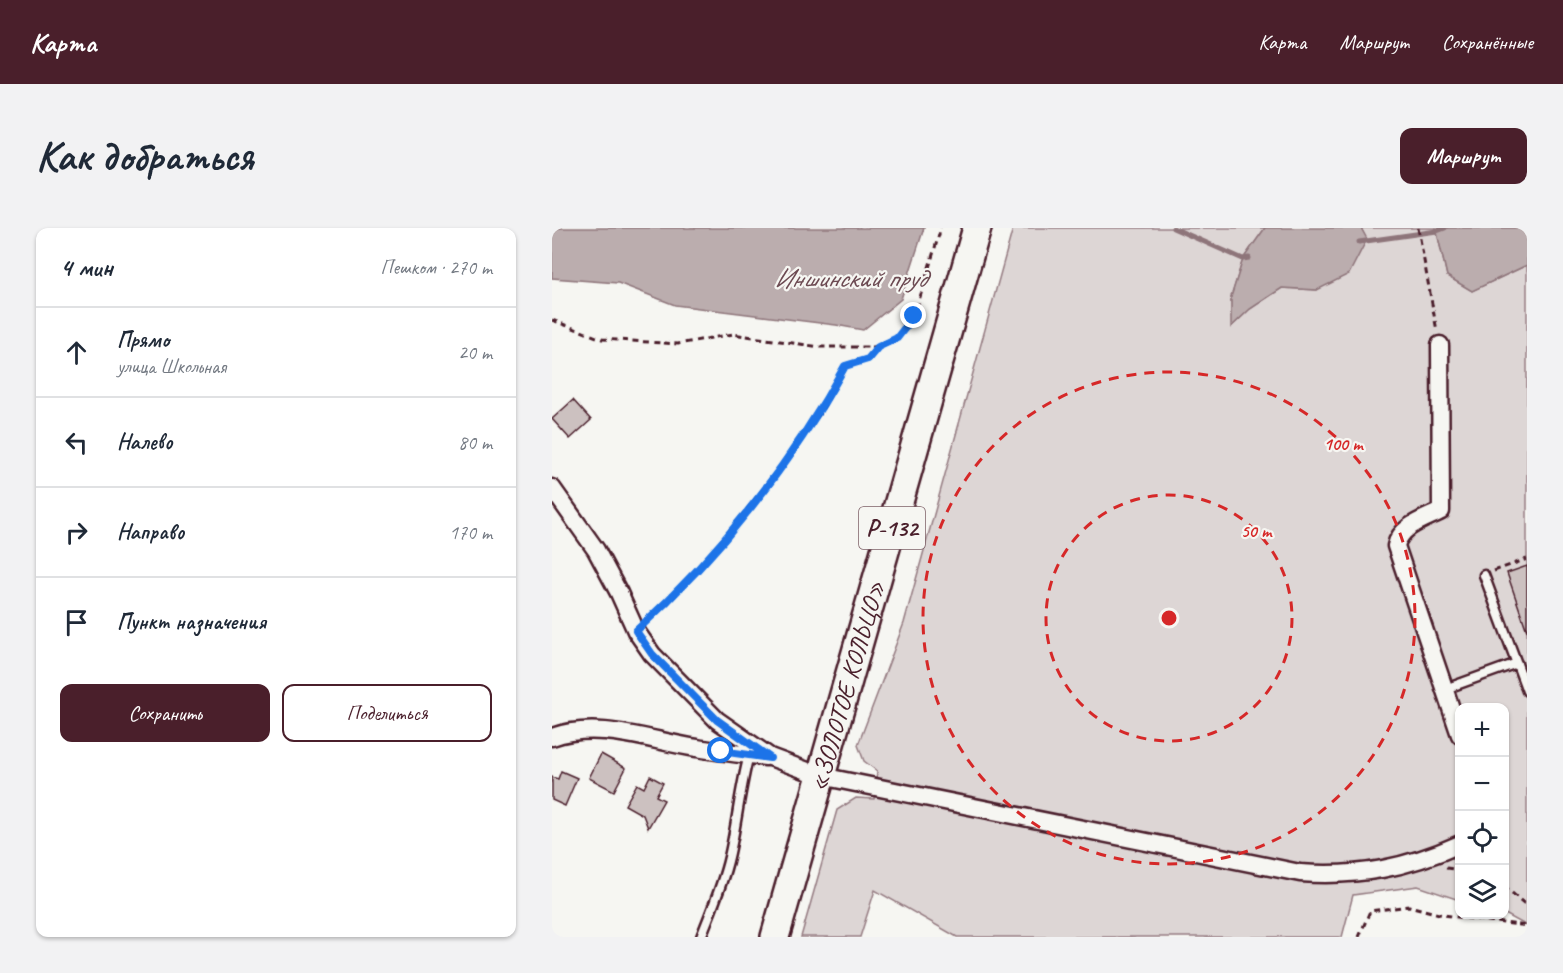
<!DOCTYPE html>
<html lang="ru">
<head>
<meta charset="utf-8">
<style>
  body { margin:0; font-family:Caveat,sans-serif; background:#f2f2f3; color:#1f2937 }
  .controls { position:absolute; right:18px; bottom:18px; display:grid; overflow:hidden; border-radius:12px; box-shadow:0 2px 4px #0004 }
  .controls button { width:54px; height:54px; display:grid; place-items:center; padding:0; border:0; border-bottom:2px solid #e0e1e3; background:#fff; color:#1f2937; font:30px sans-serif }
  .stop { position:absolute; width:18px; height:18px; margin:-14px; border:4px solid #1a73e8; border-radius:50%; background:#fff }
  .stop.end { background:#1a73e8; border-color:#fff; box-shadow:0 2px 6px #0008 }
  .list { margin:0; padding:0; list-style:none }
  h2 { display:flex; justify-content:space-between; align-items:center; height:78px; margin:0; padding:0 24px; font-size:26px }
  h2 small { font-size:20px; font-weight:400; color:#747a83 }
  .list li { display:grid; grid-template-columns:39px 1fr auto; gap:18px; align-items:center; box-sizing:border-box; height:90px; padding:0 24px; border-top:2px solid #e0e1e3 }
  .list b { display:block; font-size:22px; white-space:nowrap }
  .list p { margin:0; font-size:20px; white-space:nowrap; color:#747a83 }
  .list em { font-size:20px; font-style:normal; color:#747a83 }
  .actions { display:flex; gap:12px; padding:18px 24px }
  .actions a { flex:1; padding:14px 0; border:2px solid #4a1f2b; border-radius:12px; text-align:center; font-size:21px; color:#4a1f2b }
  .actions .main { background:#4a1f2b; color:#fff }
  .icon { flex:none; width:33px; height:33px; fill:none; stroke:currentColor; stroke-width:2; stroke-linecap:round; stroke-linejoin:round }
  .map { position:relative; flex:none; width:975px; height:709px; overflow:hidden; border-radius:12px }
  header { display:flex; align-items:center; gap:36px; box-sizing:border-box; height:84px; padding:0 30px; background:#4a1f2b; color:#fff }
  header strong { font-size:28px }
  nav { display:flex; gap:33px; margin-inline-start:auto; font-size:21px }
  .intro { display:flex; align-items:center; justify-content:space-between; box-sizing:border-box; height:144px; padding:0 36px }
  h1 { margin:0; font-size:42px }
  .button { padding:15px 27px; border-radius:12px; background:#4a1f2b; color:#fff; font-size:21px; font-weight:700 }
  main { display:flex; gap:36px; padding:0 36px }
  aside { flex:1; background:#fff; border-radius:12px; box-shadow:0 2px 4px #0004 }
  .map>svg:first-child { display:block }
</style>
</head>
<body>
<header>
<strong>Карта</strong>
<nav><a>Карта</a><a>Маршрут</a><a>Сохранённые</a></nav>
</header>
<div class="intro"><h1>Как добраться</h1><a class="button">Маршрут</a></div>
<main>
<aside>
<h2>4 мин<small>Пешком · 270 m</small></h2>
<ul class="list">
<li><svg class="icon" aria-label="ahead" viewBox="0 0 24 24"><path d="M12 20V5M6 11l6-6 6 6"/></svg><div><b>Прямо</b><p>улица Школьная</p></div><em>20 m</em></li>
<li><svg class="icon" aria-label="left" viewBox="0 0 24 24"><path d="M17 20v-9H6M10 6l-5 5 5 5"/></svg><div><b>Налево</b></div><em>80 m</em></li>
<li><svg class="icon" aria-label="right" viewBox="0 0 24 24"><path d="M7 20v-9h11M14 6l5 5-5 5"/></svg><div><b>Направо</b></div><em>170 m</em></li>
<li><svg class="icon" aria-label="arrive" viewBox="0 0 24 24"><path d="M6 21V4h12l-3 4 3 4H6"/></svg><div><b>Пункт назначения</b></div></li>
</ul>
<div class="actions"><a class="main">Сохранить</a><a>Поделиться</a></div>
</aside>
<div class="map">
<svg width="975" height="709" viewBox="0 0 975 709">
  <rect width="100%" height="100%" fill="#f6f6f2"/>
  <filter id="ink" filterUnits="userSpaceOnUse"><feTurbulence type="fractalNoise" baseFrequency=".0167" numOctaves="2"/><feDisplacementMap in="SourceGraphic" scale="12" xChannelSelector="R" yChannelSelector="G"/><feConvolveMatrix kernelMatrix="1 2 1 2 8 2 1 2 1" color-interpolation-filters="sRGB"/></filter>
  <g filter="url(#ink)">
    <path fill="#ddd6d5" stroke="#947a80" stroke-width="1.5" d="M 461,0 L 713,0 L 691,31 L 679,69 L 680,98 L 698,81 L 730,60 L 765,62 L 814,11 L 809,0 L 884,0 L 895,48 L 920,63 L 975,37 L 975,698 L 953,686 L 952,479 L 908,479 L 907,672 L 866,658 L 801,667 L 790,709 L 405,709 L 323,662 L 308,709 L 249,709 L 285,582 L 304,570 L 322,571 L 325,543 L 312,533 L 306,517 L 352,395 Z"/>
    <path fill="#bbadae" stroke="#8e747a" stroke-width="1.5" d="M 0,0 L 372,0 L 349,71 L 311,102 L 284,97 L 123,77 L 66,55 L 0,50 Z
      M 713,0 L 809,0 L 815,11 L 797,46 L 765,62 L 730,60 L 698,81 L 679,99 L 679,69 L 691,31 Z
      M 884,0 L 975,0 L 975,37 L 920,63 L 895,48 Z"/>
    <g fill="none" stroke-linecap="round" stroke-linejoin="round">
      <path stroke="#8e747a" stroke-width="5" d="M 621,0 L 691,31 L 697,30
        M 807,14 L 885,3 L 893,0"/>
    </g>
    <path fill="#ccc1c0" stroke="#4a1f2b" stroke-width="1.5" d="M 21,172 L 39,192 L 18,211 L 0,191 Z
      M 975,338 L 975,403 L 955,345 Z
      M 49,526 L 74,540 L 62,563 L 37,550 Z
      M 9,543 L 25,550 L 13,578 L 0,572 L 0,549 L 6,551 Z
      M 98,548 L 111,555 L 104,568 L 112,572 L 96,600 L 91,587 L 73,577 L 85,556 L 92,560 Z"/>
    <g fill="none" stroke-linecap="round" stroke-linejoin="round">
      <defs>
        <path id="service" d="M 932,347 L 975,463
          M 893,461 L 965,435
          M 149,709 C 159,683 171,656 177,629 C 185,595 188,560 197,527"/>
        <path id="minor" d="M 888,117 L 889,283 C 873,291 848,298 844,318 L 908,507
          M 0,260 L 44,322 L 67,365 L 84,403 L 100,426 L 165,492 L 218,529 L 269,548 L 748,645 C 808,649 854,640 908,616
          M 0,509 C 47,492 98,513 145,520 C 168,524 191,526 214,529"/>
        <g id="trunk">
          <path id="s1" d="M 223,709 L 425,0"/>
        </g>
      </defs>
      <use href="#service" stroke="#4a1f2b" stroke-width="13"/>
      <use href="#minor" stroke="#4a1f2b" stroke-width="21"/>
      <use href="#trunk" stroke="#4a1f2b" stroke-width="32"/>
      <path stroke="#4a1f2b" stroke-width="3" stroke-dasharray="6 4.5" stroke-linecap="butt" d="M 866,0 L 885,103
        M 0,92 L 50,111 L 126,116 L 181,106 L 268,119 L 326,119 L 345,110 L 362,89 L 389,0
        M 942,343 L 975,331
        M 97,391 L 120,370 L 156,330 L 226,244 L 269,183 L 293,138 L 316,131 L 326,119
        M 894,640 L 908,642
        M 952,658 L 975,678
        M 807,709 L 818,683 L 857,678 L 891,687 L 975,698"/>
      <use href="#service" stroke="#f6f6f2" stroke-width="8"/>
      <use href="#minor" stroke="#f6f6f2" stroke-width="16"/>
      <use href="#trunk" stroke="#f6f6f2" stroke-width="27"/>
    </g>
  </g>
  <g fill="none" stroke-linecap="round" stroke-linejoin="round" filter="url(#ink)">
    <path stroke="#1a73e8" stroke-width="8" d="M 169,523 L 218,530 L 165,492 L 100,426 L 84,403 C 166,328 240,235 293,138 L 316,131 L 326,119 L 345,110 L 362,88"/>
  </g>
  <g fill="none" stroke="#d62828" stroke-width="3" stroke-dasharray="10 8">
    <circle cx="617" cy="390" r="123"/>
    <circle cx="617" cy="390" r="246"/>
  </g>
  <g text-anchor="middle" dominant-baseline="central" stroke-width="4.5" stroke-linejoin="round" paint-order="stroke">
    <rect fill="#f6f6f2" stroke="#7e6067" stroke-width="1.5" x="307" y="279" width="66" height="42" rx="4.5"/>
    <g font-size="24" font-weight="bold" fill="#4a1f2b">
      <text x="340" y="300">Р-132</text>
    </g>
    <g font-size="26" fill="#4a1f2b" stroke="#f6f6f2">
      <text stroke="none"><textPath href="#s1" startOffset="261">«ЗОЛОТОЕ КОЛЬЦО»</textPath></text>
    </g>
    <g font-size="27" font-style="italic" fill="#6c4a52" stroke="#f6f6f2">
      <text x="298" y="50">Иншинский пруд</text>
    </g>
  </g>
  <circle cx="617" cy="390" r="9" fill="#d62828" stroke="#f6f6f2" stroke-width="3"/>
  <g font-size="18" text-anchor="middle" font-weight="bold" fill="#d62828" stroke="#f6f6f2" stroke-width="4.5" stroke-linejoin="round" paint-order="stroke">
    <text x="791" y="222">100 m</text>
    <text x="704" y="309">50 m</text>
  </g>
</svg>
<div class="controls">
<button>+</button>
<button>−</button>
<button><svg class="icon" aria-label="locate" viewBox="0 0 24 24"><circle cx="12" cy="12" r="6"/><path d="M12 2v4M12 18v4M2 12h4M18 12h4"/></svg></button>
<button><svg class="icon" aria-label="layers" viewBox="0 0 24 24"><path d="M12 4l9 5-9 5-9-5zM3 14l9 5 9-5"/></svg></button>
</div>
<div class="stop" style="left:169px;top:523px"></div>
<div class="stop end" style="left:362px;top:88px"></div>
</div>
</main>
</body>
</html>
